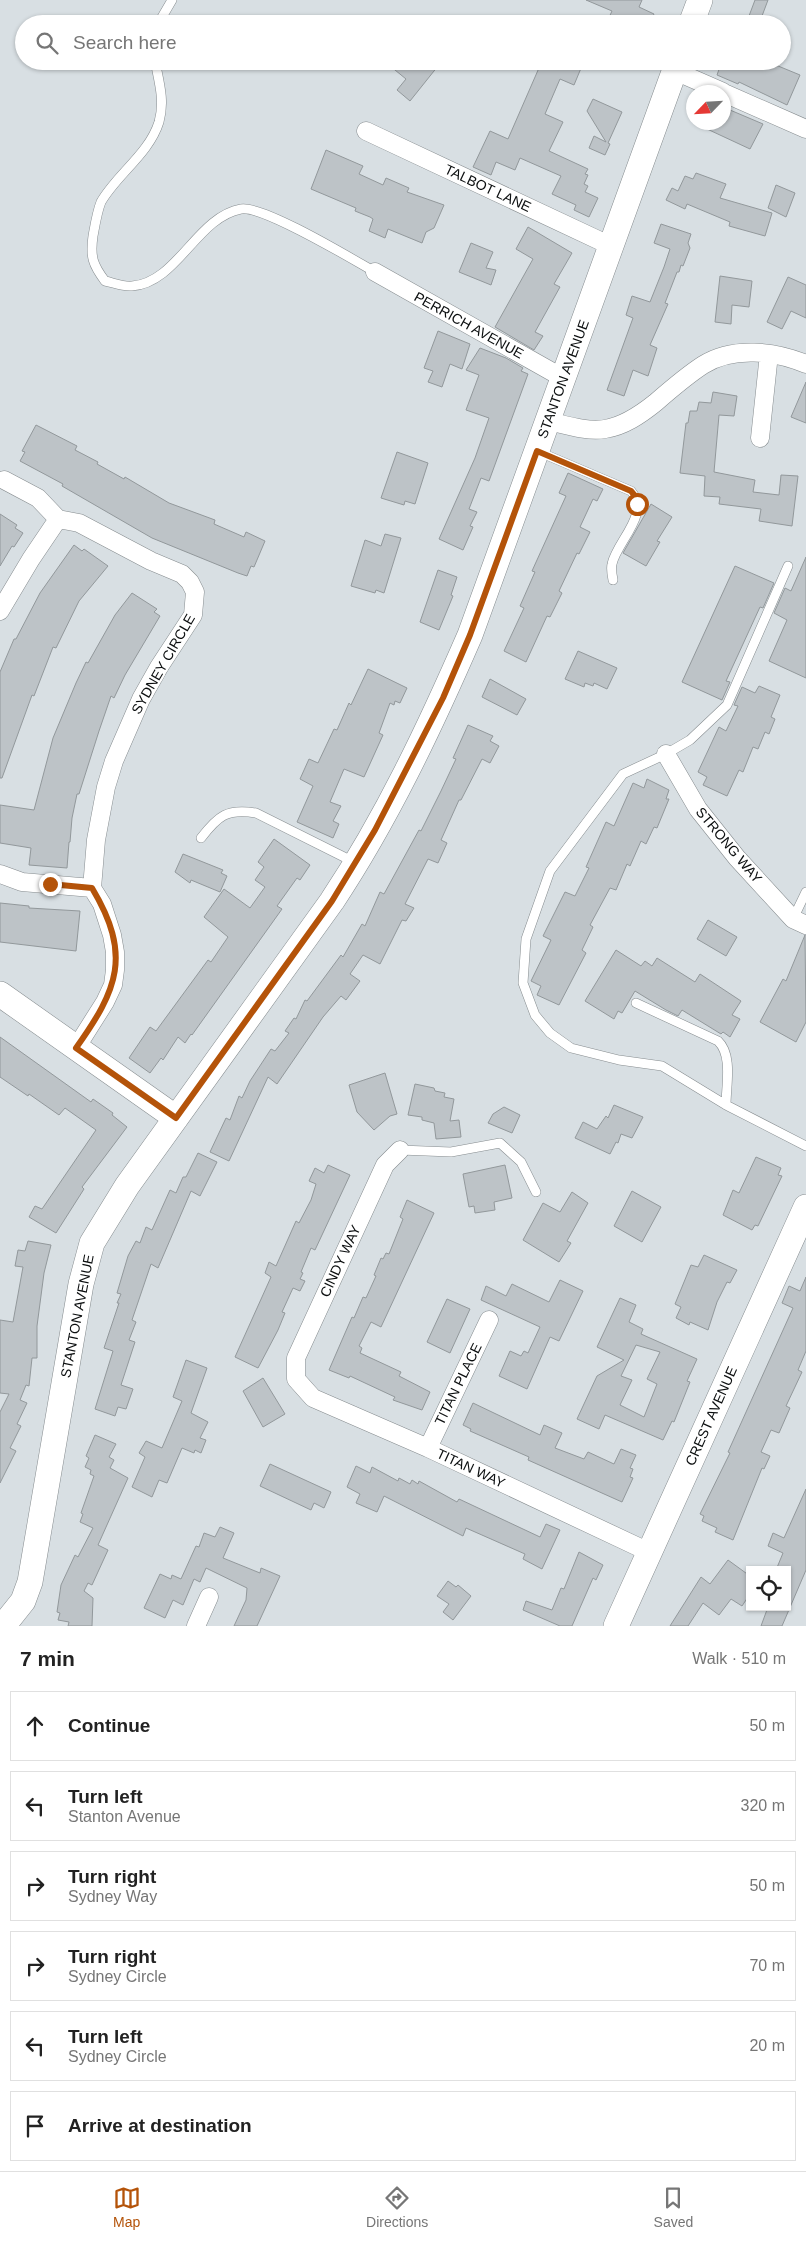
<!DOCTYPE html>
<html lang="en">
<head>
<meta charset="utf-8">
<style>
  body { margin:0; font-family:Helvetica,sans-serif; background:#f2f2f2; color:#222 }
  .controls { position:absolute; right:15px; bottom:15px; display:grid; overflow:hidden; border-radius:0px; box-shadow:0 1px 4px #0004 }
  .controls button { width:45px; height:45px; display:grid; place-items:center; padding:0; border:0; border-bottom:1px solid #e0e0e0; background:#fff; color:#222; font:25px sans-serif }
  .compass { position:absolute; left:686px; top:85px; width:45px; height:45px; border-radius:50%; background:#fff; box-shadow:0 1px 4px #0004; rotate:245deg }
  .stop { position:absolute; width:15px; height:15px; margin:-11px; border:4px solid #b45309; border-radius:50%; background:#fff }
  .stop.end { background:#b45309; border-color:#fff; box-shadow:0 1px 5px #0008 }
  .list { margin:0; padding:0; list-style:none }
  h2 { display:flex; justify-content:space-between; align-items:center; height:65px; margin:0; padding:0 20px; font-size:21px }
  h2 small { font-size:16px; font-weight:400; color:#767676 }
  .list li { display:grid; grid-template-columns:32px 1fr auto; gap:15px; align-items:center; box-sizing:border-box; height:70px; margin:0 10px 10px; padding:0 10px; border:1px solid #e0e0e0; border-radius:0px }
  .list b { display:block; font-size:19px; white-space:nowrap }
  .list p { margin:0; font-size:16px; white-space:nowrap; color:#767676 }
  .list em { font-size:16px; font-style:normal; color:#767676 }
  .icon { flex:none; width:28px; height:28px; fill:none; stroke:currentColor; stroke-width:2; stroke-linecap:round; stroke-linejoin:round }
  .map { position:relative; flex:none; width:806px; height:1626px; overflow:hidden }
  .search { position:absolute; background:#fff; box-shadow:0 1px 4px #0004; left:15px; right:15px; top:15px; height:55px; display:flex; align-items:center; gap:12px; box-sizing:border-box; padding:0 18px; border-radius:28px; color:#767676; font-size:19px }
  .sheet { height:545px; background:#fff }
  nav { display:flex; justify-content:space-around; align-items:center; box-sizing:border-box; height:70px; border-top:1px solid #e0e0e0; background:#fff; font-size:14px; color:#767676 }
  nav a { display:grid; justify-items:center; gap:2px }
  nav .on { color:#b45309 }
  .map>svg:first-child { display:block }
</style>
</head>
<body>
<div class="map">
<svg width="806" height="1626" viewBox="0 0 806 1626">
  <rect width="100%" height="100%" fill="#d8dfe3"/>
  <path fill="#bdc3c7" stroke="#92989b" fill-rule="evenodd" d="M 586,0 L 642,0 L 639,7 L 654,14 L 649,24 L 606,24 L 612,11 Z
    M 755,0 L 768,0 L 759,24 L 746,24 Z
    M 384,61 L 442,61 L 410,101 L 397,90 L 406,79 Z
    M 542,61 L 584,61 L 574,85 L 560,79 L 545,114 L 563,122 L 549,151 L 588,169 L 585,174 L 588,175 L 584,184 L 588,186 L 585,192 L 598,198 L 589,217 L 574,210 L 576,205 L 552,194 L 561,176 L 520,158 L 515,170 L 496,162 L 491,175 L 473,167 L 490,131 L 508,139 Z
    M 722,61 L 734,61 L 754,69 L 758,61 L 766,61 L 800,75 L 787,105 L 739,82 L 738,84 L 717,75 Z
    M 593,99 L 622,112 L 608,143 L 610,144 L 605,155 L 589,148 L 594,136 L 606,142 L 587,111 Z
    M 730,110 L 763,124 L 750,149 L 692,122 L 724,122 L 724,114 L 728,116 Z
    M 326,150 L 363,166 L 359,174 L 383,185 L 386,178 L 409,188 L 407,192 L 444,205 L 434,228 L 426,232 L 422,243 L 388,229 L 385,238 L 369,231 L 373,219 L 370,217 L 355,211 L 356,208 L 311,189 Z
    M 696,173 L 726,184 L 720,198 L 772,213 L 765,236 L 729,226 L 730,222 L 687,204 L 685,209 L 666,200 L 672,188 L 678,191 L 685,176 L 693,179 Z
    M 776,185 L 795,193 L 786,217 L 768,208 Z
    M 661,224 L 691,234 L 688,243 L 690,248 L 683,266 L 681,265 L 679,272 L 677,272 L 665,303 L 668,304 L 650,345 L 657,348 L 648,376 L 633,370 L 624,396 L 607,390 L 633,318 L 626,315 L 632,296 L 650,302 L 664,267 L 670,249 L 654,243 Z
    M 528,227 L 572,253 L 554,284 L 560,287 L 535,332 L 543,336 L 534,350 L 495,327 L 533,259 L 516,249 Z
    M 471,243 L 493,252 L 486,268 L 496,270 L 491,285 L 459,272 Z
    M 720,276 L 752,281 L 749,307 L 732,305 L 731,324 L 715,322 Z
    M 788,277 L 806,285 L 806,318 L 791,311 L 782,329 L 767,322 Z
    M 438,331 L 470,344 L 462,369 L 450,364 L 442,387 L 428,382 L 433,371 L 424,368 Z
    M 480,348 L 506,358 L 523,368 L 521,371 L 528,374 L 489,481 L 481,478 L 469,509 L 477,512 L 470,526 L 473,527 L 463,550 L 439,539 L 475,458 L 489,418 L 466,410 L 479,375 L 466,370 Z
    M 806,382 L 806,423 L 791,417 Z
    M 713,392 L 737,396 L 734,416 L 719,415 L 714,472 L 755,480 L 753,492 L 779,495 L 781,475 L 798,476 L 792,526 L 759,521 L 761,509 L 719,504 L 720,497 L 704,496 L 705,476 L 680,473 L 686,423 L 688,423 L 690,411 L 697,411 L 699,402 L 711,403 Z
    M 36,425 L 77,446 L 75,450 L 98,462 L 97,464 L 124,479 L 125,477 L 169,503 L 215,520 L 214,524 L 244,537 L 246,532 L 265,541 L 254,567 L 251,566 L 247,576 L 238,573 L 152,538 L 62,486 L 63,484 L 20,461 L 25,452 L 22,451 Z
    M 397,452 L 428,463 L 415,504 L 405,501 L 404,505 L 381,498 Z
    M 568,473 L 603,489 L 597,501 L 593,499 L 580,527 L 590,532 L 579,554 L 577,553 L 559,591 L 562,593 L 550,617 L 547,616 L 526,662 L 504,651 L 524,608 L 520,606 L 535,572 L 532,571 L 566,496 L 559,493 Z
    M 651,504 L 672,517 L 657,541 L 660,542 L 646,566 L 623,553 Z
    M 0,514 L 17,525 L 15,528 L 23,533 L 14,547 L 12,546 L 0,566 Z
    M 385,534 L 401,538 L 384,593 L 376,590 L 375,593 L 351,586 L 365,540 L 381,546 Z
    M 74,545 L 82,551 L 84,549 L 108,566 L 79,601 L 56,648 L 53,647 L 34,696 L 32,695 L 2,778 L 0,778 L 0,672 L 14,639 L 16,639 L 40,593 Z
    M 806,557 L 806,678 L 769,661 L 787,620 L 774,613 L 785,588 L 791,591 Z
    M 735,566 L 774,583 L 763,608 L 760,607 L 726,681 L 730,682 L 722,700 L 682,682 Z
    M 438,570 L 457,577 L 451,595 L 453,596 L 439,630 L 420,622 Z
    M 132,593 L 157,609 L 154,612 L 160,616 L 125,675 L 114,698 L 111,696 L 99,731 L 79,794 L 77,794 L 72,818 L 70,842 L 69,842 L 67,868 L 29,865 L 31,848 L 0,843 L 0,805 L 34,810 L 53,738 L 76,683 L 86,662 L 88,663 L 115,615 Z
    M 578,651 L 617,668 L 607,689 L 594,683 L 593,686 L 585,683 L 584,687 L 565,679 Z
    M 368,669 L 407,688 L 400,703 L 395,701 L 394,705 L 390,703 L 379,733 L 383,735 L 364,777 L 344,769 L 330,802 L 341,806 L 333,821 L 339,824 L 333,838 L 297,822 L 313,786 L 300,779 L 309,759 L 318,763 L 334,729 L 337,730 L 349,703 L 351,705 Z
    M 490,679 L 526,699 L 517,715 L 482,697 Z
    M 759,686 L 780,695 L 771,717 L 775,719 L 769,734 L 765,732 L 758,749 L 753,747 L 743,772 L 739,770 L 727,796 L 703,785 L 707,777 L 698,772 L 719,727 L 726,731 L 738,706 L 734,705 L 742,687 L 755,693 Z
    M 468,725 L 493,736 L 490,741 L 499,746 L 490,763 L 482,759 L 461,800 L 459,800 L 441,840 L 447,843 L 438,863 L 428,859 L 405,904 L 414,908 L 406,921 L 402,920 L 380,964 L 363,955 L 350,974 L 360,981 L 346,1000 L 341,996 L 323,1017 L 277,1084 L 268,1077 L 229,1161 L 210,1152 L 226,1118 L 230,1120 L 239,1096 L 242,1098 L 250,1081 L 271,1049 L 275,1051 L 289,1033 L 285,1031 L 294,1018 L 296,1019 L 305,1000 L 307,1001 L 341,955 L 343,957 L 362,924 L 365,926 L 380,892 L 384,894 L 419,830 L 421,831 L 441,791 L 456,759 L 453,758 Z
    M 647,779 L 669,790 L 666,799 L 669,799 L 657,828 L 654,827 L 646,844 L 641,841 L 630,866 L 627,864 L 616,890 L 610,888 L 590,925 L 593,927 L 582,950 L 586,953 L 559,1005 L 537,995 L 541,986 L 531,981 L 551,940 L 543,936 L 565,892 L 575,896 L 589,868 L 586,867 L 606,822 L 614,826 L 633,783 L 644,788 Z
    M 274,839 L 310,865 L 300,880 L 297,878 L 277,906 L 282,909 L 192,1035 L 191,1034 L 185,1043 L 178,1037 L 163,1060 L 161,1058 L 150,1073 L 129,1058 L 150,1027 L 156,1031 L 208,960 L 211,962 L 228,937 L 204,917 L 224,889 L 250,908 L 265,887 L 255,880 L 264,867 L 258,862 Z
    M 183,854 L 223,870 L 221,873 L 227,876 L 220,892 L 191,880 L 190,883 L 175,872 Z
    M 0,903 L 29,906 L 29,908 L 80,911 L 76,951 L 0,942 Z
    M 708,920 L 737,937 L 726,956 L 697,939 Z
    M 805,935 L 806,1022 L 796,1042 L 760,1022 L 783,979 L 786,981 Z
    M 616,950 L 641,966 L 645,961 L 652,966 L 657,958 L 695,982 L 700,974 L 741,1001 L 732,1015 L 740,1019 L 730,1037 L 723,1032 L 721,1034 L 682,1010 L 678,1016 L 666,1010 L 635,991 L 622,1013 L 618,1011 L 614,1019 L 585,1001 Z
    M 0,1037 L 91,1102 L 93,1099 L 113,1113 L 112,1115 L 127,1127 L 82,1187 L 84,1189 L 56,1233 L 29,1217 L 35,1206 L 42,1209 L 96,1130 L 65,1108 L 59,1115 L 29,1094 L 28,1096 L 0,1077 Z
    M 385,1073 L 397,1114 L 390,1116 L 374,1130 L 357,1112 L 349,1085 Z
    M 415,1084 L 434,1088 L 435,1091 L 445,1093 L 444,1097 L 454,1099 L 450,1121 L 459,1120 L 461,1137 L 436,1139 L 434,1123 L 422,1120 L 422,1117 L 408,1115 Z
    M 614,1105 L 643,1117 L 632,1138 L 621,1134 L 618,1143 L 616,1142 L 610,1154 L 575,1138 L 583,1122 L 597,1129 L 606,1116 L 608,1118 Z
    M 504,1107 L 520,1115 L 512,1133 L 488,1123 L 493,1114 Z
    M 198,1153 L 217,1162 L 200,1196 L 191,1191 L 158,1268 L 151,1264 L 132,1320 L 136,1322 L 129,1340 L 135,1342 L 121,1385 L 133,1389 L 126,1409 L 118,1407 L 115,1416 L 95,1409 L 113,1351 L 104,1348 L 119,1303 L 117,1303 L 121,1294 L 117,1293 L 128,1256 L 136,1241 L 140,1243 L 146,1227 L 152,1230 L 170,1190 L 176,1193 L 183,1177 L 186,1177 Z
    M 756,1157 L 781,1168 L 778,1175 L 782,1176 L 758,1226 L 755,1225 L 752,1230 L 723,1215 L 733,1190 L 739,1193 Z
    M 328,1165 L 350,1175 L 315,1250 L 311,1248 L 301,1272 L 303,1273 L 300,1279 L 305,1281 L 300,1291 L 293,1288 L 282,1312 L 285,1313 L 278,1330 L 258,1368 L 235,1357 L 271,1277 L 265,1273 L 269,1262 L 276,1266 L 296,1221 L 299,1223 L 311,1200 L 316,1184 L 309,1181 L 315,1168 L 324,1173 Z
    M 505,1165 L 512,1198 L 494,1202 L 495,1210 L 475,1213 L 474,1206 L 469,1207 L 463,1174 Z
    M 632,1191 L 661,1207 L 642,1242 L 614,1226 Z
    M 572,1192 L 588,1203 L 567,1241 L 571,1243 L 559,1262 L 523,1240 L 543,1203 L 560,1212 Z
    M 407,1200 L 434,1213 L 381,1327 L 371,1322 L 359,1346 L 362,1348 L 360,1353 L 401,1372 L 399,1376 L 430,1392 L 422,1410 L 393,1400 L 395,1397 L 350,1376 L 349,1378 L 329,1370 L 352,1317 L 354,1318 L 363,1297 L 366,1298 L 376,1276 L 374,1275 L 381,1258 L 383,1259 L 386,1253 L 389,1254 L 403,1219 L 400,1217 Z
    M 28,1241 L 51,1245 L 44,1273 L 37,1326 L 37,1358 L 32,1358 L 29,1386 L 26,1385 L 20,1400 L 27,1403 L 17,1424 L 21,1426 L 10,1448 L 16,1451 L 0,1483 L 0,1412 L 9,1394 L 0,1393 L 0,1320 L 13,1322 L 23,1267 L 15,1266 L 18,1250 L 25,1251 Z
    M 704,1255 L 737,1270 L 730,1283 L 727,1282 L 717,1302 L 708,1330 L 690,1322 L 689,1325 L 676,1318 L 681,1307 L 675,1304 L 691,1265 L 698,1267 Z
    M 806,1277 L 806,1351 L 798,1370 L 802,1372 L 786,1406 L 790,1408 L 779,1433 L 771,1430 L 761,1452 L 770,1456 L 764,1469 L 762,1468 L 733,1540 L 715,1532 L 717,1528 L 702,1521 L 704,1516 L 700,1514 L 730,1453 L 728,1452 L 793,1308 L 782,1303 L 789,1286 L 800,1291 Z
    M 560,1280 L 583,1291 L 559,1341 L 550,1337 L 527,1389 L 499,1376 L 510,1351 L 521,1356 L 524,1351 L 528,1353 L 540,1327 L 481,1300 L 486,1286 L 506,1296 L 512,1284 L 549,1302 Z
    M 620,1298 L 636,1305 L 629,1322 L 643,1329 L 641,1334 L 697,1359 L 687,1381 L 690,1382 L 674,1422 L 672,1421 L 663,1440 L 605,1415 L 599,1429 L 577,1419 L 597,1376 L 624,1360 L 597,1347 ZM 636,1345 L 660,1352 L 647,1379 L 657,1384 L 644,1417 L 620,1405 L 632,1380 L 621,1376 Z
    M 447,1299 L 470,1309 L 450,1353 L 427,1342 Z
    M 186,1360 L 207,1368 L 191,1413 L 208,1422 L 200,1438 L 206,1440 L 201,1453 L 195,1450 L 194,1453 L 182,1448 L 167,1483 L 159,1480 L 152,1497 L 132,1487 L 145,1457 L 139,1453 L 146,1441 L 162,1448 L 182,1401 L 173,1397 Z
    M 263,1378 L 285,1414 L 263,1427 L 243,1391 Z
    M 473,1403 L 540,1435 L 544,1425 L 562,1433 L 555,1448 L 584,1459 L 588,1452 L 614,1464 L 621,1449 L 636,1455 L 630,1468 L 633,1469 L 630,1477 L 633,1478 L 622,1502 L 528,1460 L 529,1457 L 470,1431 L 471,1429 L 463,1425 Z
    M 95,1435 L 116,1444 L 109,1457 L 114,1460 L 110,1468 L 128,1478 L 98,1545 L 108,1550 L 92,1585 L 88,1583 L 84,1591 L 93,1598 L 92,1626 L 68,1626 L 69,1622 L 58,1620 L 60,1613 L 57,1612 L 61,1585 L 75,1555 L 78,1557 L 93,1528 L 80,1522 L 83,1514 L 81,1513 L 94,1476 L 90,1474 L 91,1470 L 85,1467 L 89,1458 L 86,1456 Z
    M 270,1464 L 331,1492 L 324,1508 L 314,1503 L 311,1510 L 260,1486 Z
    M 356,1466 L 370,1473 L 372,1467 L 398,1481 L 399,1478 L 410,1484 L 412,1480 L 418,1484 L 419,1481 L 457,1502 L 459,1499 L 540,1537 L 546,1524 L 560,1530 L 542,1569 L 523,1559 L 525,1554 L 466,1528 L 463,1536 L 384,1496 L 377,1512 L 356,1503 L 360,1494 L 347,1487 Z
    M 806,1489 L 806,1570 L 782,1626 L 761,1626 L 768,1607 L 787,1607 L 787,1570 L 776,1570 L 783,1553 L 768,1546 L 773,1533 L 784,1538 Z
    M 220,1527 L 234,1533 L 223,1558 L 260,1573 L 261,1568 L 280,1576 L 257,1626 L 234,1626 L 246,1600 L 247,1588 L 206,1568 L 200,1582 L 194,1579 L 183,1605 L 173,1600 L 165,1618 L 144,1608 L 160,1574 L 171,1579 L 172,1575 L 181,1579 L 196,1546 L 199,1547 L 204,1533 L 215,1537 Z
    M 579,1552 L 603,1565 L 596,1580 L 593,1578 L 572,1626 L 560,1626 L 523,1610 L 526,1601 L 552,1610 L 561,1588 L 564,1589 Z
    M 728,1560 L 750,1576 L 750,1594 L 742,1606 L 731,1599 L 719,1615 L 703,1603 L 688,1626 L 670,1626 L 701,1577 L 710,1584 Z
    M 448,1581 L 456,1587 L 458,1585 L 471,1596 L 453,1620 L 443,1612 L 449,1604 L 437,1596 Z"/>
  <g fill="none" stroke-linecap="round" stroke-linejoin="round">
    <defs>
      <path id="lane" d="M 158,24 L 172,0
        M 155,61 C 159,82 165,101 159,122 C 149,154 117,174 101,202 C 97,212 95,225 93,236 C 90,257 93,265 105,281 C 114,283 124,287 132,286 C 177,283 197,217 241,209 C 263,205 352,259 375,272
        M 537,451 L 631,491 C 651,514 617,541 612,564 C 611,568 612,575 613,580
        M 788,566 L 727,705 L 690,740 L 666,754 L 623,774 L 550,871 L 526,939 L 523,983 L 535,1015 L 550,1033 L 571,1048 L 619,1060 L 662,1066 L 726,1105 L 806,1146
        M 201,838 C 218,816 227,808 256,813 L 354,862
        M 793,919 L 806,892
        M 636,1003 L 718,1041 C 733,1055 726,1086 726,1105
        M 400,1150 L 451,1152 L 500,1143 L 521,1162 L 536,1192"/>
      <path id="street" d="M 675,71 L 723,92
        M 724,93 L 806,129
        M 366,131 L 611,246
        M 375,272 L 563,378
        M 548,421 C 566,425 587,432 605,429 C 624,426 640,415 655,403 C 670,390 686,376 703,365 C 733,346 775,351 806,364
        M 760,438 L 769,354
        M 4,480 L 38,498 L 58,519 L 79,523 L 151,561 L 182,574 L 190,582 L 195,592 L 193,615 L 159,667 L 141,699 L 114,761 L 106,787 L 96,840 L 92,888 L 102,904 L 112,935 L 115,952 L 115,970 L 113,985 L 105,1002 L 76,1048
        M 0,611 L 31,559 L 58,519
        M 666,754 L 698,809 L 737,858 L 793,919 L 806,925
        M 0,874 L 22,882 L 92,888
        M 400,1150 L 385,1165 L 296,1358 L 296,1379 L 313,1398 L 428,1448 L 649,1552
        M 428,1448 L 489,1320
        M 196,1626 L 209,1597"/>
      <path id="secondary" d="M 691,24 L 700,0
        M 0,994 L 176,1118
        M 3,1626 L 23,1601 L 30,1582 L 81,1284 L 92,1243 L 127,1186 L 332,901 C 387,818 430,727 470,635 L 678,61
        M 616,1626 L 806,1207"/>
    </defs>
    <use href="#lane" stroke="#868c8f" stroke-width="10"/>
    <use href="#street" stroke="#868c8f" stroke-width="19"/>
    <use href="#secondary" stroke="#868c8f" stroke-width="26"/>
    <use href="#lane" stroke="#fff" stroke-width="9"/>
    <use href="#street" stroke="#fff" stroke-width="18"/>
    <use href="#secondary" stroke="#fff" stroke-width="25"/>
  </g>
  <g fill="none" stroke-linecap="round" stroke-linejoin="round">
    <path stroke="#b45309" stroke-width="6" d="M 50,884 L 92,888 C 132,955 118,989 76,1048 L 176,1118 L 332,901 L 375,830 L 443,698 L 470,635 L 537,451 L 631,491 L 636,497 L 637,504"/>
  </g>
  <g text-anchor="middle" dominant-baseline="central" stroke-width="4" stroke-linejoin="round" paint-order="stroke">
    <g font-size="14" fill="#0b0e0f" stroke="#fff">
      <text transform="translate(488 188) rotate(25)">TALBOT LANE</text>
      <text transform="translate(469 325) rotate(29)">PERRICH AVENUE</text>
      <text transform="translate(563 379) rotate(-70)">STANTON AVENUE</text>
      <text transform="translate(163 664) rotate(-60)">SYDNEY CIRCLE</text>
      <text transform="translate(729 845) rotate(50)">STRONG WAY</text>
      <text transform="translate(340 1261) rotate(-65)">CINDY WAY</text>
      <text transform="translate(77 1316) rotate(-79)">STANTON AVENUE</text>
      <text transform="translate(458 1384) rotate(-64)">TITAN PLACE</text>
      <text transform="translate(711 1416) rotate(-66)">CREST AVENUE</text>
      <text transform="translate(471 1468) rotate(25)">TITAN WAY</text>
    </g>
  </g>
</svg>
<div class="controls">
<button><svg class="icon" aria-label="locate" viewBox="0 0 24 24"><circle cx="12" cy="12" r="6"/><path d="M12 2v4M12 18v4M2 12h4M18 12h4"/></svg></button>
</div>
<svg class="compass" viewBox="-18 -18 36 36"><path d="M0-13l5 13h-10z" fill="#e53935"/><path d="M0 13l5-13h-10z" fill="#767676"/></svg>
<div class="stop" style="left:637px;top:504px"></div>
<div class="stop end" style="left:50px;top:884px"></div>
<div class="search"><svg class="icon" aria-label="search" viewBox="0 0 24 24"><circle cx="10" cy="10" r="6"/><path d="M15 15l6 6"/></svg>Search here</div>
</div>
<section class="sheet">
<h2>7 min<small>Walk · 510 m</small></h2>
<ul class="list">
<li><svg class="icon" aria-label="ahead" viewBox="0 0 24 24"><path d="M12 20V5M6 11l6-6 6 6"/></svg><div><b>Continue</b></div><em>50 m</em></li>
<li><svg class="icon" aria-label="left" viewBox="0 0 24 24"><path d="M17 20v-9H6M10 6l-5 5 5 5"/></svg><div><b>Turn left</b><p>Stanton Avenue</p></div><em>320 m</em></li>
<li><svg class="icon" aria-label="right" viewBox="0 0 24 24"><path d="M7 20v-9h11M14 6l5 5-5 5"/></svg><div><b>Turn right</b><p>Sydney Way</p></div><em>50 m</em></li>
<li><svg class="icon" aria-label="right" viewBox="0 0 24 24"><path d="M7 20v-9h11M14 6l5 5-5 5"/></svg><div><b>Turn right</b><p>Sydney Circle</p></div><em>70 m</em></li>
<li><svg class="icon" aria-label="left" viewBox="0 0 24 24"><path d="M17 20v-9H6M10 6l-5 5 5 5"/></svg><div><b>Turn left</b><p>Sydney Circle</p></div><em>20 m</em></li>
<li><svg class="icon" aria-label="arrive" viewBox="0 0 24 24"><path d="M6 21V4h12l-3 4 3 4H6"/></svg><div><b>Arrive at destination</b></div></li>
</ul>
</section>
<nav>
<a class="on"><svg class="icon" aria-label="map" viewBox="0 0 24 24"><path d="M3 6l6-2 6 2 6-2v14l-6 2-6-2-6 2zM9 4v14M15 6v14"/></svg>Map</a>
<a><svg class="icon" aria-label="directions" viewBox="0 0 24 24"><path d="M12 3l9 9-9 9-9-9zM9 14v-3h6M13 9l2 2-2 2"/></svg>Directions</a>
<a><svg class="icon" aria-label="saved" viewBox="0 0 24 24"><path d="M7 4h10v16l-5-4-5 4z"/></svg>Saved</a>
</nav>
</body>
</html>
